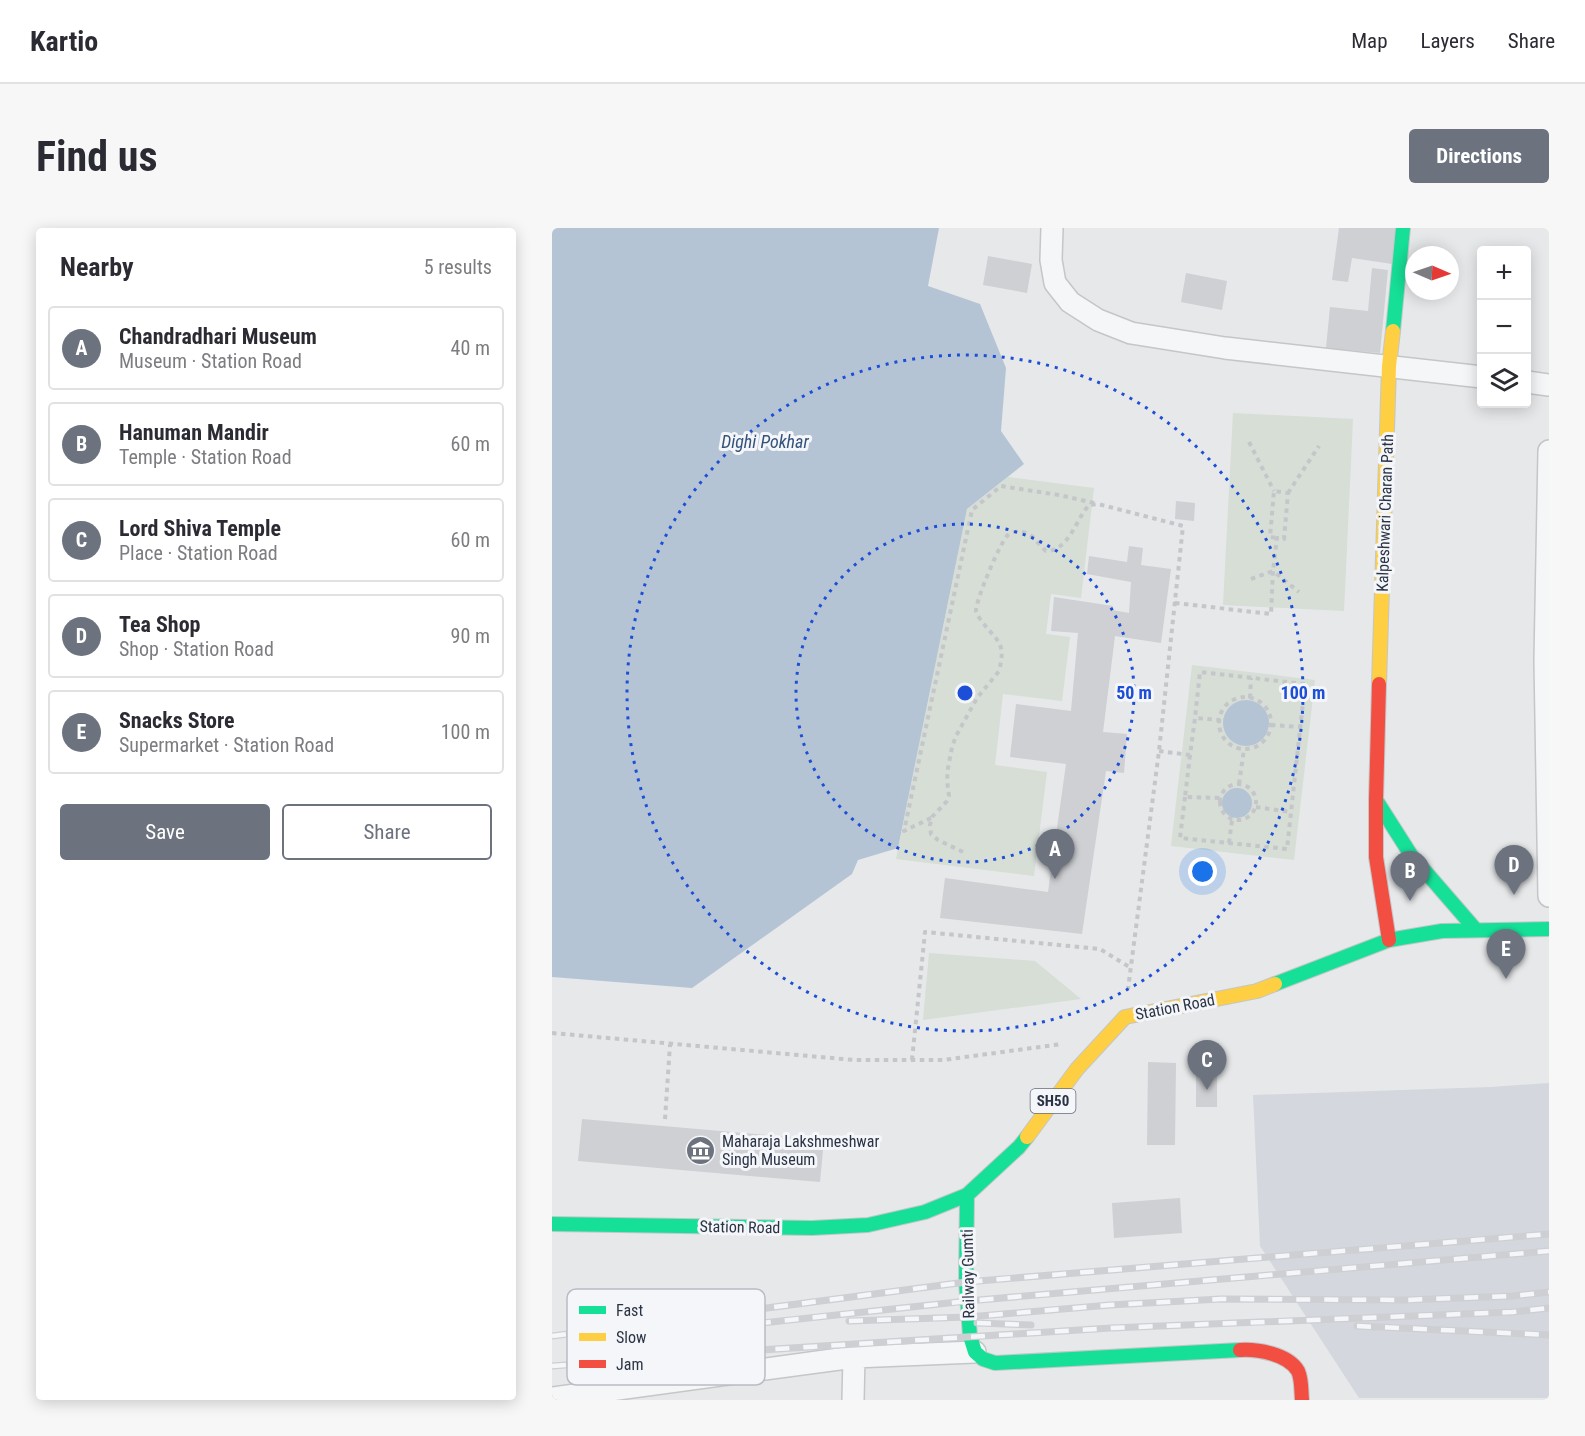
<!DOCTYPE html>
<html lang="en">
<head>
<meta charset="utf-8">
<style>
  body { margin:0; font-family:"Roboto Condensed",sans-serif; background:#f7f7f7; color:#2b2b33 }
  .controls { position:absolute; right:18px; top:18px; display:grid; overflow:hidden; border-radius:6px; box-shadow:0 3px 15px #0003 }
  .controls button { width:54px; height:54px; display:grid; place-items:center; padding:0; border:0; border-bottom:2px solid #e1e1e2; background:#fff; color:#2b2b33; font:30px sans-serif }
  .compass { position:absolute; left:853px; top:18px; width:54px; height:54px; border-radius:50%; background:#fff; box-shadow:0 3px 15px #0003; rotate:92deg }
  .you { position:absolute; left:651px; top:644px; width:21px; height:21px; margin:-15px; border:4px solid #fff; border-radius:50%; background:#1a73e8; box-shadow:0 0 0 9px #1a73e833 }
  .badge { display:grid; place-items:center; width:39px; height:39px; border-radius:50%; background:#6c737f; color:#fff; font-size:20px; font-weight:700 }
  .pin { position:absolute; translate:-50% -50px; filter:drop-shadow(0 2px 3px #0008) }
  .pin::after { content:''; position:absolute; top:32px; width:21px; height:18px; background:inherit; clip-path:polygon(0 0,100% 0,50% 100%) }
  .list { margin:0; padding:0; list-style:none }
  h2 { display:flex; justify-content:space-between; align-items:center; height:78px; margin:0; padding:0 24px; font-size:26px }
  h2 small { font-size:20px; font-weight:400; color:#7c7c81 }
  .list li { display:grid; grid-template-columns:39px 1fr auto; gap:18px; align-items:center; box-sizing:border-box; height:84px; margin:0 12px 12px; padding:0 12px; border:2px solid #e1e1e2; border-radius:6px }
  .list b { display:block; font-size:22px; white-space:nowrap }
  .list p { margin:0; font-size:20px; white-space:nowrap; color:#7c7c81 }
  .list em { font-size:20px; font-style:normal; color:#7c7c81 }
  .actions { display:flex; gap:12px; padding:18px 24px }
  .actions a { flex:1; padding:14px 0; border:2px solid #6c737f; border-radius:6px; text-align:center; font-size:21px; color:#6c737f }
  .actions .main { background:#6c737f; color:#fff }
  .icon { flex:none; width:33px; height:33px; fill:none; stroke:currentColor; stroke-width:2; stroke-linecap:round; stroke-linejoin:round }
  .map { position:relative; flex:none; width:997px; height:1172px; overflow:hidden; border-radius:6px }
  header { display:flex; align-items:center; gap:36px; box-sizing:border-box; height:84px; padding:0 30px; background:#fff; border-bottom:2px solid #e1e1e2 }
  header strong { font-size:28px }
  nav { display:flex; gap:33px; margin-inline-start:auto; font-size:21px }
  .intro { display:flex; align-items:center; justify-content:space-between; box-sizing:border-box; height:144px; padding:0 36px }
  h1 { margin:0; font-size:42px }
  .button { padding:15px 27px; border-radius:6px; background:#6c737f; color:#fff; font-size:21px; font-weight:700 }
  main { display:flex; gap:36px; padding:0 36px }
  aside { flex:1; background:#fff; border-radius:6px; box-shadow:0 3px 15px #0003 }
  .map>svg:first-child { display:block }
</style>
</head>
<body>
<header>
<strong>Kartio</strong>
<nav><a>Map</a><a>Layers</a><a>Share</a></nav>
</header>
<div class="intro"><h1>Find us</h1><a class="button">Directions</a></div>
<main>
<aside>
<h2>Nearby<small>5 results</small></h2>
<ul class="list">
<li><span class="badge">A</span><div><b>Chandradhari Museum</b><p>Museum · Station Road</p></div><em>40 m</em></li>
<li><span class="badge">B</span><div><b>Hanuman Mandir</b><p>Temple · Station Road</p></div><em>60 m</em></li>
<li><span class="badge">C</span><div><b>Lord Shiva Temple</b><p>Place · Station Road</p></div><em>60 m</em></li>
<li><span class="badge">D</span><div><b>Tea Shop</b><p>Shop · Station Road</p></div><em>90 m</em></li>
<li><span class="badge">E</span><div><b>Snacks Store</b><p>Supermarket · Station Road</p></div><em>100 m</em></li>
</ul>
<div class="actions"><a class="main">Save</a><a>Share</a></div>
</aside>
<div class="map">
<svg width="997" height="1172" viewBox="0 0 997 1172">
  <rect width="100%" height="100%" fill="#e6e8ea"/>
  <path fill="#d4d7dd" d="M 997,855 L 997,1170 L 807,1170 L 708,1018 L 701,867 L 938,859 Z"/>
  <path fill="#d6ded6" d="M 681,185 L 801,191 L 792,383 L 671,377 Z
    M 456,249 L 542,260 L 529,370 L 499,366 L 494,406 L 518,409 L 510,473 L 451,466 L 443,537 L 495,544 L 482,648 L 344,631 L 415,281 Z
    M 640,437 L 763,452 L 742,632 L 619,618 Z
    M 377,725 L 483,733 L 529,771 L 371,792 Z"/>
  <path fill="#b4c4d5" d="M 0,0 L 387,0 L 376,58 L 428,76 L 454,140 L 449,203 L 472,236 L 415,281 L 346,620 L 306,632 L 300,646 L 140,760 L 0,749 Z
    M671 495a23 23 0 1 1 46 0a23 23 0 1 1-46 0Z
    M670 575a15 15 0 1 1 30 0a15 15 0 1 1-30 0Z"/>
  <path fill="#ced0d3" d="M 787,0 L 845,0 L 840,36 L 800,30 L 796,54 L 780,52 Z
    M 436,28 L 480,36 L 475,65 L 431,57 Z
    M 820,40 L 836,42 L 828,125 L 774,120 L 778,79 L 816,83 Z
    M 634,45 L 675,53 L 670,82 L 629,74 Z
    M 624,273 L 643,275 L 642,293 L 623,291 Z
    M 577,318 L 591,320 L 589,337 L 619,341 L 609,415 L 563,408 L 551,504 L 575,506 L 572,545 L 554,543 L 530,706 L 388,690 L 393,650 L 496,664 L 514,536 L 458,529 L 464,476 L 519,483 L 526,405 L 499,403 L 502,369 L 561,378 L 560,382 L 577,385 L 579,354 L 535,346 L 537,328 L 575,334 Z
    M 596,834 L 624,835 L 623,917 L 595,917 Z
    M 644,844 L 665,844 L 665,879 L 644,879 Z
    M 30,891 L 272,912 L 268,954 L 26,933 Z
    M 628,970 L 630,1005 L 562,1010 L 560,975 Z"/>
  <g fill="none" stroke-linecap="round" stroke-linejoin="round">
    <defs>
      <path id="street" d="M 500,0 L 499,32 L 503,55 L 518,74 L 546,92 L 579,105 L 673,120 L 930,149
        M 975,154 L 997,157
        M 997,223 L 993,432 L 997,668
        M 0,1170 L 302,1129 L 423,1124
        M 301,1172 L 302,1129"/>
      <path id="fast" d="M 841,103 L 851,0
        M 824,572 L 859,627 L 924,702
        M 723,756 L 837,712 L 890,703 L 997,701
        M 415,967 L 414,1054 L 418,1108 L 423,1124 L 431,1131 L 443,1135 L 688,1122
        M 0,996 L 260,1000 L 316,997 L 373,984 L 415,967 L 467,919 L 475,909"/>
      <path id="slow" d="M 827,456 L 837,138 L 841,103
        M 475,909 L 525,841 L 573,789 L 705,763 L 723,756"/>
      <path id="jam" d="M 827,456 L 824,572 L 824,629 L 837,712
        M 688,1122 C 706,1121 736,1126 746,1143 C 750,1152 749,1162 750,1172"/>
    </defs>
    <use href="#street" stroke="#c4c6c8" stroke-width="24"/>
    <use href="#fast" stroke="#c4c6c8" stroke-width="16"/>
    <use href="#slow" stroke="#c4c6c8" stroke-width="16"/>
    <use href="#jam" stroke="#c4c6c8" stroke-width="16"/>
    <path stroke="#c5c6ca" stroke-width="4" stroke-dasharray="4.5 4.5" stroke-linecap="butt" d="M 697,214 L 722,263
      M 736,265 L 767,218
      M 699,351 L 721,343 L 725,310 L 732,311 L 736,265 L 722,263 L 718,309 L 725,310
      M 623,375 L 719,386 L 721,343 L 747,364
      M667 495a26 26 0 1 1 52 0a26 26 0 1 1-52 0Z
      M 698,470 L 699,450
      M 719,497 L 749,499
      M 607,523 L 638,527 L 643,490 L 668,492
      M 638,527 L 633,569 L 668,570
      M668 574a18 18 0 1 1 36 0a18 18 0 1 1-36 0Z
      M 687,556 L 692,521
      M 633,569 L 628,610 L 735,621 L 753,456 L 648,444 L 643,490
      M 704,579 L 739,584
      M 379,590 L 352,603 L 420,282 L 449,258 L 507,267 L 542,275
      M 677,615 L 680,592
      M 411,624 L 386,612 L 379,606 L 378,597 L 380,589 L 395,573 L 397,568 L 395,552 L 396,540 L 400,519 L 404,508 L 425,470 L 447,443 C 454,415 447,415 431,395 C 428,391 425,387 424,383 C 423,374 449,312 456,307 C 460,304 465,303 469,304 C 481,305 486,316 494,323 C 517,323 524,291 537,277 L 546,276 L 631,298 L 607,523 L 576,761
      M 0,805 L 302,832 L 391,832 L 510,816
      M 360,832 L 373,704 L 548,721 L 579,740
      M 113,891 L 118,817"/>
    <use href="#street" stroke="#f5f6f7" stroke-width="21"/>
    <use href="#fast" stroke="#16e098" stroke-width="14"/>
    <use href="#slow" stroke="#ffcf43" stroke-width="14"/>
    <use href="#jam" stroke="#f24e42" stroke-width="14"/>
    <defs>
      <path id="rail" d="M 297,1093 L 416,1089 L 558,1077 L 669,1071 L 853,1072 L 961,1068 L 997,1064
        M 425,1095 L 479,1097
        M 805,1098 L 997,1107
        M 121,1100 L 201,1096 L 415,1073 L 997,1023
        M 0,1108 L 414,1054 L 997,1006
        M 0,1138 L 176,1124 L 559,1100 L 961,1084 L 997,1080"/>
    </defs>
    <use href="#rail" stroke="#cecfd2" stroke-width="7"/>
    <use href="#rail" stroke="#f4f6f9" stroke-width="4.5" stroke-dasharray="14" stroke-linecap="butt"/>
  </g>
  <g fill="none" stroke="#1d4ed8" stroke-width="3" stroke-dasharray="3 6">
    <circle cx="413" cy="465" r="169"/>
    <circle cx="413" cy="465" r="338"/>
  </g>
  <defs>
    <symbol id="museum-disc" viewBox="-11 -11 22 22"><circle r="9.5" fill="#6c737f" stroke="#f4f6f9"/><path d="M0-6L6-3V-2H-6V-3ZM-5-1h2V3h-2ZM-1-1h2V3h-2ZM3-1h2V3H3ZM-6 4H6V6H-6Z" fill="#fff"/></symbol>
  </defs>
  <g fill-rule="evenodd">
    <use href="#museum-disc" x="132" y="906" width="33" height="33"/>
  </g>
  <g text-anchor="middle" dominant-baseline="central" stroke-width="6" stroke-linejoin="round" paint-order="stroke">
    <rect fill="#f4f6f9" stroke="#676e7b" stroke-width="1.5" x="478.5" y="861" width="45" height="24" rx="4.5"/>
    <g font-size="15" font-weight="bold" fill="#2b3445">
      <text x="501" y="873">SH50</text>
    </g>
    <g font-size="16" fill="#2b3445" stroke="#f4f6f9">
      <text transform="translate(833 285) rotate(-88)">Kalpeshwari Charan Path</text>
      <text transform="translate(623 779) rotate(-11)">Station Road</text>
      <text transform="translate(188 999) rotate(1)">Station Road</text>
      <text transform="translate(416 1046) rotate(-91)">Railway Gumti</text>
    </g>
    <g font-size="16" fill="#2b3445" stroke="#f4f6f9" text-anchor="start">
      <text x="170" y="913">Maharaja Lakshmeshwar<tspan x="170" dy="18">Singh Museum</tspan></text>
    </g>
    <g font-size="18" font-style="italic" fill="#34527a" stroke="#f4f6f9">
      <text x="213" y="213">Dighi Pokhar</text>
    </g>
  </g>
  <rect x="15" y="1061" width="198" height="96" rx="9" fill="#f4f6f9" stroke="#b8bcc3" stroke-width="1.5"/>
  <rect x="27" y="1078" width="27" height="8" fill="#16e098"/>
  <rect x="27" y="1105" width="27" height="8" fill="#ffcf43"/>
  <rect x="27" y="1132" width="27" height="8" fill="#f24e42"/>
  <g font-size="16" fill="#2b3445">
    <text x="64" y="1088">Fast</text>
    <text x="64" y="1115">Slow</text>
    <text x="64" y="1142">Jam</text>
  </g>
  <circle cx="413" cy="465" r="9" fill="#1d4ed8" stroke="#f4f6f9" stroke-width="3"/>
  <g font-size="18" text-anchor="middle" font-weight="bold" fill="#1d4ed8" stroke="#f4f6f9" stroke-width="6" stroke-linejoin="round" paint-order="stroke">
    <text x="582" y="471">50 m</text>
    <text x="751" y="471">100 m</text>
  </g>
</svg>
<div class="controls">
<button>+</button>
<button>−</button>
<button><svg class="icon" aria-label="layers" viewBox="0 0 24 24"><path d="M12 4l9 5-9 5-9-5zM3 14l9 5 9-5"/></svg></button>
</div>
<svg class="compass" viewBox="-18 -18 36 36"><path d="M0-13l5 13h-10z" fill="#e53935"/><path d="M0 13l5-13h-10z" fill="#7c7c81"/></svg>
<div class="you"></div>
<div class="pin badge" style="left:503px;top:651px">A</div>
<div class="pin badge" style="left:858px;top:673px">B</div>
<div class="pin badge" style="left:655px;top:862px">C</div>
<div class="pin badge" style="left:962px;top:667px">D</div>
<div class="pin badge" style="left:954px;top:751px">E</div>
</div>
</main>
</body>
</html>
